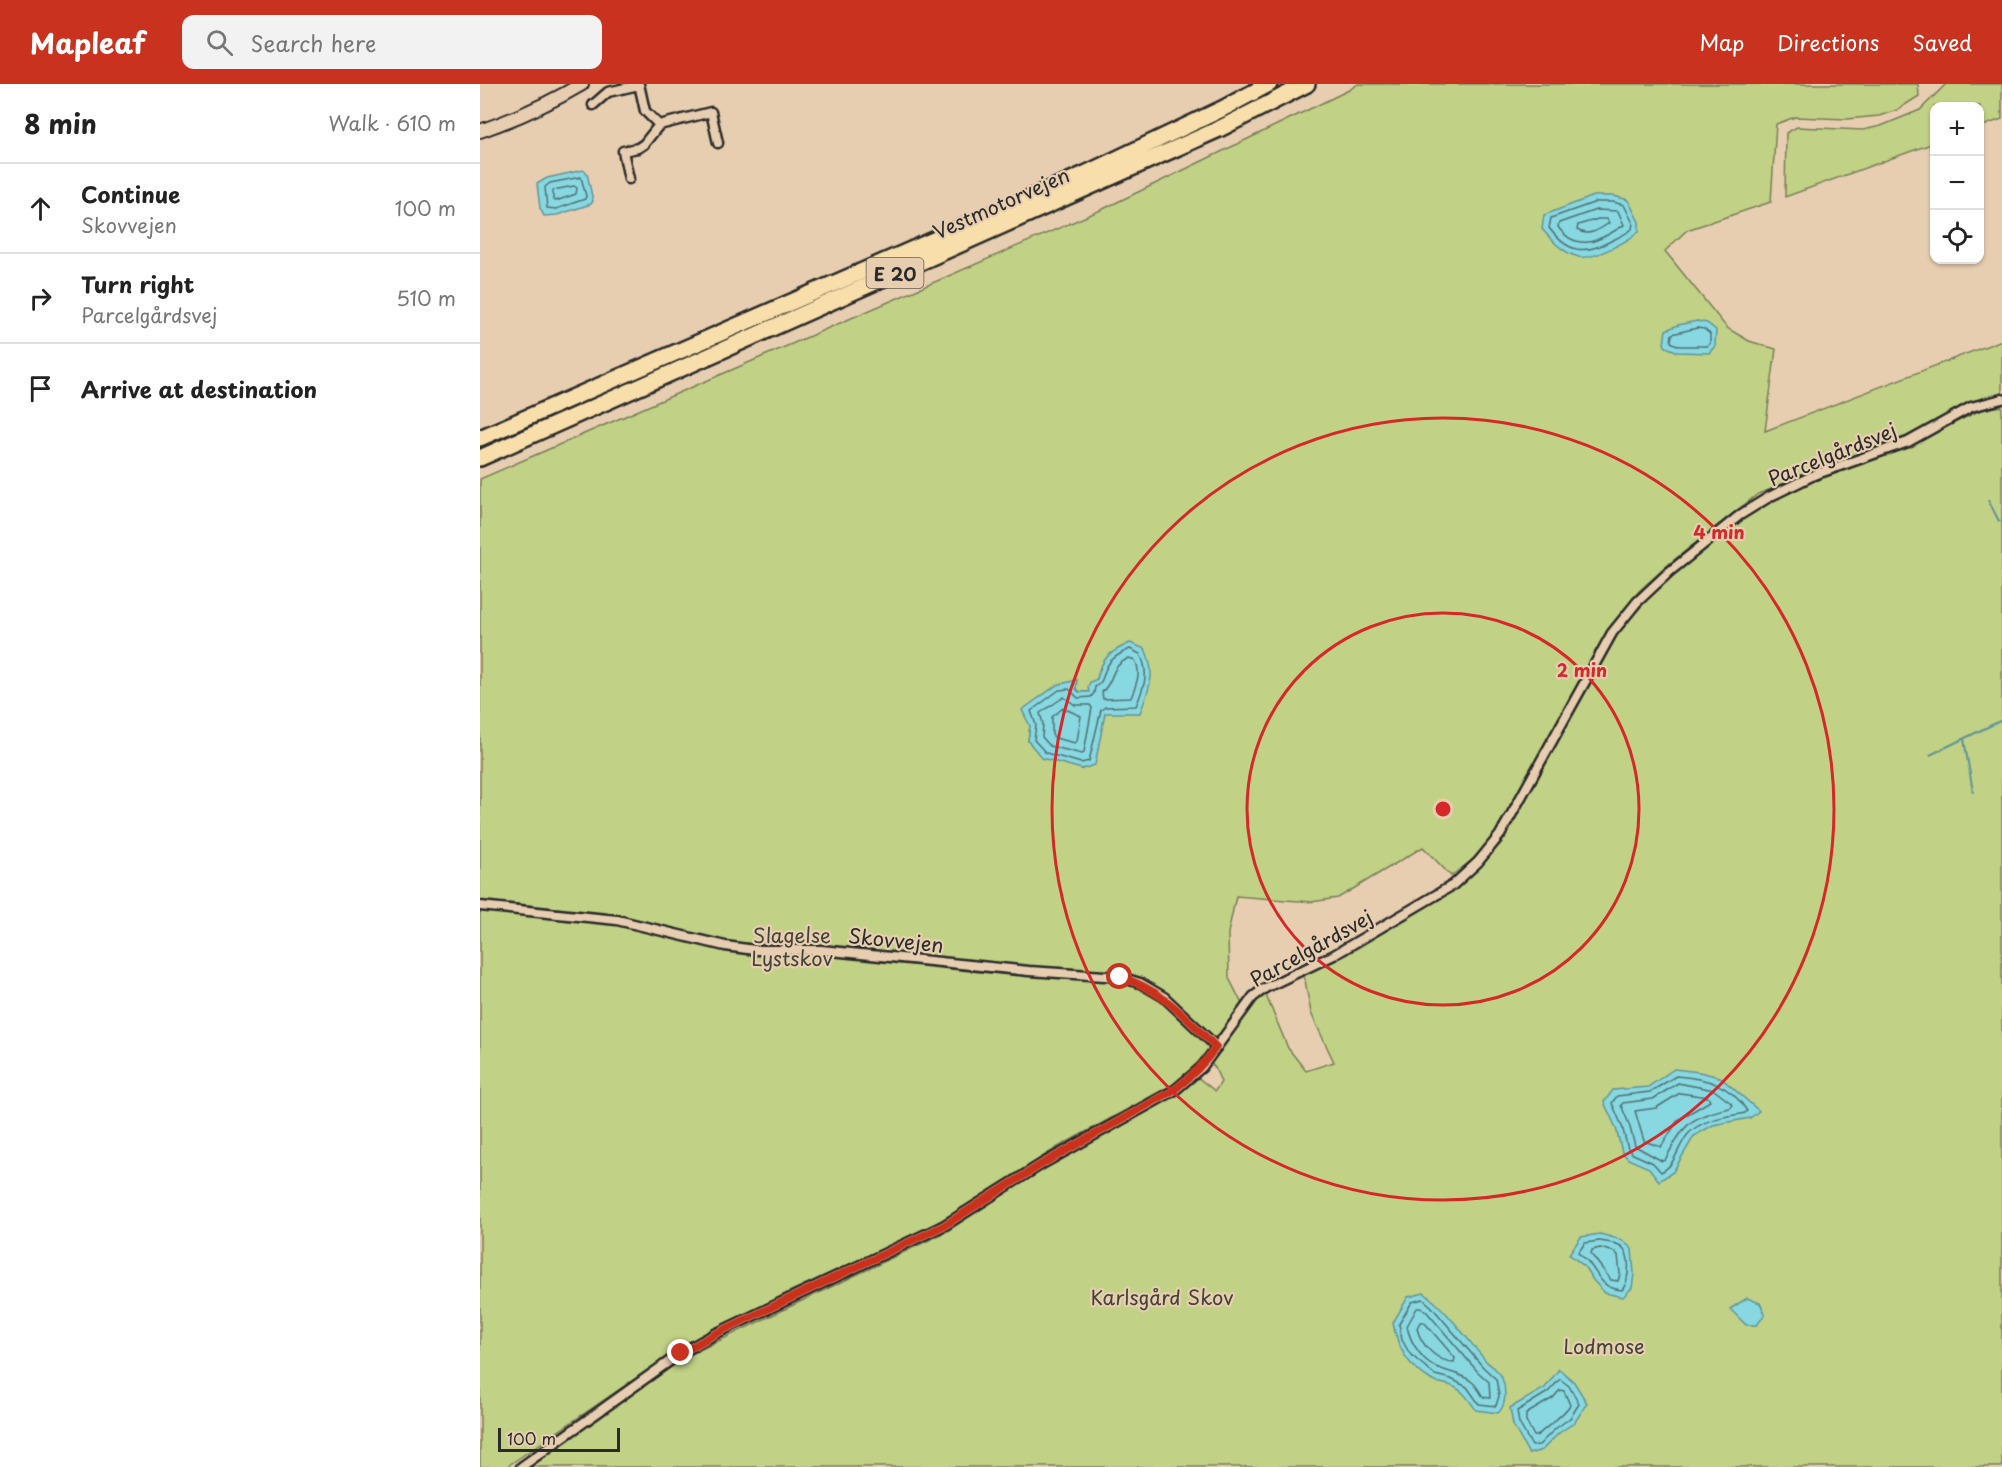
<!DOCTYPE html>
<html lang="en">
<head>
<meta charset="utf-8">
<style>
  body { margin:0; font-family:"Playpen Sans",sans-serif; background:#f2f2f2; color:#222 }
  .controls { position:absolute; right:18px; top:18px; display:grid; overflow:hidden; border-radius:12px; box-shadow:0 2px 4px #0004 }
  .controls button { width:54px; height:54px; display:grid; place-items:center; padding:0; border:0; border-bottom:2px solid #e0e0e0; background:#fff; color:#222; font:30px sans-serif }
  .scale { position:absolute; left:18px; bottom:15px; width:122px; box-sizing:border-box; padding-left:6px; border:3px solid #2b2b2b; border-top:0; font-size:16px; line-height:21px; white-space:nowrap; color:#2b2b2b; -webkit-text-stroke:4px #e8ceb0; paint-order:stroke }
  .stop { position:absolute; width:18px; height:18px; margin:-14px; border:4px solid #c8321e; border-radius:50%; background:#fff }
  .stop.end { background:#c8321e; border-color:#fff; box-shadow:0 2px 6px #0008 }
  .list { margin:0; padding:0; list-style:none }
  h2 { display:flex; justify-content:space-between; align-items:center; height:78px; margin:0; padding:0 24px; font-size:26px }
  h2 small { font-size:20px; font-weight:400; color:#767676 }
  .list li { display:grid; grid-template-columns:39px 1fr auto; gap:18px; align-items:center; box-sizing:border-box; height:90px; padding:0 24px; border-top:2px solid #e0e0e0 }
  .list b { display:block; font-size:22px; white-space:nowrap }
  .list p { margin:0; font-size:20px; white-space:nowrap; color:#767676 }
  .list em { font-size:20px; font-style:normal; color:#767676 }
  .icon { flex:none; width:33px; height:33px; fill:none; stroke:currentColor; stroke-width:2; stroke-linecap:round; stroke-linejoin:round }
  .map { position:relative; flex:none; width:1522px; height:1383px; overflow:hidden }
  header { display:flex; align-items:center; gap:36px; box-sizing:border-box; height:84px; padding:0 30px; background:#c8321e; color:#fff }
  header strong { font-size:28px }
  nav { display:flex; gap:33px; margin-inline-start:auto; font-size:21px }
  .search { width:420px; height:54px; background:#f2f2f2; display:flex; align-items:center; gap:15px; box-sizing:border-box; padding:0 21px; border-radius:12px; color:#767676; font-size:22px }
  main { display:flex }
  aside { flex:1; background:#fff }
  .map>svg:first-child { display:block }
</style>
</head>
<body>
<header>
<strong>Mapleaf</strong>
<div class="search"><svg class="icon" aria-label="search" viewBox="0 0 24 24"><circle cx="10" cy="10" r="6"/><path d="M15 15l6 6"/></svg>Search here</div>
<nav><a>Map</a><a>Directions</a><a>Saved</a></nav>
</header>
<main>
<aside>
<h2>8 min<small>Walk · 610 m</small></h2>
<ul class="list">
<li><svg class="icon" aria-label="ahead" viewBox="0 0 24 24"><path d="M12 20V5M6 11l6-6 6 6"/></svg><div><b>Continue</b><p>Skovvejen</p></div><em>100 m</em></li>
<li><svg class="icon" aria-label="right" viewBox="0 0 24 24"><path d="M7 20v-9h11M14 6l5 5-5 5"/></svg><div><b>Turn right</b><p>Parcelgårdsvej</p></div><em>510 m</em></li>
<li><svg class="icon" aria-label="arrive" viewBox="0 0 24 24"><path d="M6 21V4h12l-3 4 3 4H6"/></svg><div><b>Arrive at destination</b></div></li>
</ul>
</aside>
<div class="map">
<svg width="1522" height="1383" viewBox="0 0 1522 1383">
  <rect width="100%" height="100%" fill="#e8ceb0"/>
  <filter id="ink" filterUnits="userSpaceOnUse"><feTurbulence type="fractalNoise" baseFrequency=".0167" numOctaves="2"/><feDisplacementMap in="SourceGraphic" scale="12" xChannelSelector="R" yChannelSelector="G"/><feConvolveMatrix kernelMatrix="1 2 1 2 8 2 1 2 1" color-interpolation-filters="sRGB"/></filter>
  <g filter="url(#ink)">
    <path fill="#c1d185" stroke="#767e58" stroke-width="1.5" fill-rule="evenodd" d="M 878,0 L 1438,0 L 1439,12 L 1417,26 L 1399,32 L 1367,35 L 1315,33 L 1296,40 L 1291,118 L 1207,146 L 1185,167 L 1247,244 L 1269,257 L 1296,265 L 1285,347 L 1522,256 L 1522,312 L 1486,321 L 1427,354 L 1278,410 L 1190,479 L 1159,507 L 1128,545 L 1017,748 L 992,776 L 971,792 L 943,763 L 858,814 L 831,818 L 756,812 L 748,849 L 749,894 L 762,920 L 724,972 L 699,997 L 578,1063 L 475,1128 L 444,1146 L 311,1207 L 197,1266 L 26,1383 L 0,1383 L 0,395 L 623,125 L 869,6 ZM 620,583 L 602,685 L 548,657 L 550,642 L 596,596 L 596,605 L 599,608 L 610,608 L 617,595 Z
      M 1466,0 L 1522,0 L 1522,35 L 1500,43 L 1500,22 L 1454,22 L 1454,59 L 1305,113 L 1306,49 L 1317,43 L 1383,46 L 1401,42 L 1440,26 Z
      M 1522,322 L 1522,1383 L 46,1383 L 120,1334 L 205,1273 L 466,1148 L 582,1073 L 670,1025 L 717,993 L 735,1007 L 741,998 L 735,984 L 730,978 L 768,925 L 785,909 L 808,964 L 826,987 L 854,978 L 831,929 L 824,891 C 883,858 948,829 998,784 C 1007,776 1015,766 1023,757 L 1139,548 L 1172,510 L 1203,481 L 1265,431 L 1321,401 L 1427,362 L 1501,326 Z"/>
    <path fill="#87d8e1" stroke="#629398" stroke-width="1.5" d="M 103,86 L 107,89 L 113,117 L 111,120 L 77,131 L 64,132 L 60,124 L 57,100 L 67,94 Z
      M 1114,112 L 1134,112 L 1148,116 L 1159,138 L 1159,147 C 1149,157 1113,176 1099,173 C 1085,170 1071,156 1062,145 L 1064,131 Z
      M 1217,237 L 1227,239 L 1236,246 L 1235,262 L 1229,269 L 1198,268 L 1186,263 L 1184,260 L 1186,246 L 1198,241 Z
      M 650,559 L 665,565 C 677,591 669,604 660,629 L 625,629 L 615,681 L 602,685 L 562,674 L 548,657 L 550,642 L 542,626 L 577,601 L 597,596 L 596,605 L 599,608 L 609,608 L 608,603 L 610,598 L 617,595 C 622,573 630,568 650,559 Z
      M 1194,985 L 1219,988 L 1240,993 L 1279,1027 L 1270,1034 L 1233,1041 L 1214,1052 L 1193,1088 L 1179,1097 L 1169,1084 L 1148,1075 L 1142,1068 L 1136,1044 L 1124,1018 L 1133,1006 L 1168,1003 Z
      M 1120,1150 L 1142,1156 L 1152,1165 L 1154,1190 L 1152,1204 L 1143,1213 L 1125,1209 L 1113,1196 L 1104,1182 L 1089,1170 L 1101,1153 Z
      M 944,1209 C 969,1228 986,1254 1006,1277 C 1011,1282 1020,1287 1022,1294 C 1026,1304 1027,1321 1018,1329 L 996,1326 C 988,1315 983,1305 969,1301 C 963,1299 956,1299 951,1296 C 927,1281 918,1265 913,1239 L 928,1213 Z
      M 1267,1214 L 1280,1219 L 1285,1230 L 1277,1241 L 1266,1241 L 1250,1225 Z
      M 1079,1285 L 1094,1298 L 1107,1319 L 1095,1338 L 1079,1349 L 1062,1366 L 1049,1370 L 1033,1341 L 1030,1324 L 1065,1304 Z"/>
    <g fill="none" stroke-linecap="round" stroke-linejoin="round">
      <path stroke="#507074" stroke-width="1.5" d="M 101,93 L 106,112 L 105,115 L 76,125 L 67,124 L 65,103 L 70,99 Z
        M 94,102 L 97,104 L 96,110 L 76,117 L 73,116 L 73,106 Z
        M 1116,118 L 1133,118 L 1144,121 L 1153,139 L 1152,145 C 1146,150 1139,153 1131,157 C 1104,171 1088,169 1069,144 L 1071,134 Z
        M 1116,126 L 1138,127 L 1144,141 C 1121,156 1098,170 1078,143 L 1079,139 Z
        M 1118,135 L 1127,135 L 1129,139 C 1119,146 1108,153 1097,146 L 1098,141 Z
        M 1217,244 L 1224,245 L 1230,250 L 1230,259 L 1227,262 L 1199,262 L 1191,258 L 1192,250 Z
        M 650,565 L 660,570 C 670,589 664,603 656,622 L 625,623 L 621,626 L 609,677 L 601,679 L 566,669 L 554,656 L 556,641 L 551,627 L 579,606 L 589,605 L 598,614 L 611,613 L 614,609 L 615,603 C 623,598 622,595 625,587 C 629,575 639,570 650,565 Z
        M 649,574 L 655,576 C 662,589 656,601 651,614 L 623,615 L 622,608 C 636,595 628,584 649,574 Z
        M 584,613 L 595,621 L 610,621 L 612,624 L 604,668 L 602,670 L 570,662 L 562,653 L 563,640 L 560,629 Z
        M 583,624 L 601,632 L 597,657 L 595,659 L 575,654 L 572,651 L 572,633 Z
        M 1196,992 C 1225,994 1251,1000 1267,1027 L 1265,1029 C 1246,1033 1227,1034 1211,1047 C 1198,1058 1197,1081 1181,1088 L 1173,1079 L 1153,1070 L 1148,1065 L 1142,1042 L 1132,1019 L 1137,1012 L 1170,1008 Z
        M 1198,999 L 1234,1006 L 1251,1019 L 1252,1022 L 1250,1024 C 1209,1032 1204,1041 1185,1076 L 1182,1077 L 1155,1062 L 1149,1040 L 1141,1021 L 1143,1019 L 1173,1015 Z
        M 1200,1009 L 1228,1013 L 1230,1017 L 1198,1036 L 1181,1063 L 1164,1057 L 1155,1027 L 1176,1024 Z
        M 1119,1157 C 1125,1158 1133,1158 1139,1161 C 1152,1167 1150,1197 1142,1206 C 1121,1204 1120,1193 1109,1179 C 1106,1175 1102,1172 1098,1169 L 1105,1159 Z
        M 1120,1164 L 1135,1168 L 1138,1171 L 1140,1190 L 1138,1197 L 1131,1196 L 1111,1170 L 1112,1166 Z
        M 943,1215 L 951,1222 L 1003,1283 L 1016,1295 L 1019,1312 L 1016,1322 L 999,1320 L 987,1303 L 971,1295 L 955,1291 L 930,1270 L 922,1256 L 919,1240 L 932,1218 Z
        M 937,1224 L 941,1224 L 946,1227 L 998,1288 L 1009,1298 L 1010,1314 L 1003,1313 C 1000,1308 997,1302 992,1298 C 983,1290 972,1289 961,1285 C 944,1280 930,1259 927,1242 Z
        M 940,1238 L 944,1238 L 975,1274 L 974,1278 C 957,1278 940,1260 937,1244 Z
        M 1080,1295 L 1089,1302 L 1099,1320 L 1090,1334 L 1075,1345 L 1059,1361 L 1052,1362 L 1039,1339 L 1037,1327 L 1068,1308 Z
        M 1080,1306 L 1084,1307 L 1090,1321 C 1082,1333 1068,1341 1057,1352 L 1054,1352 L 1046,1337 L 1046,1330 L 1073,1314 Z"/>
      <path stroke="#629398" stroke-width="2" d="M 1508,416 L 1519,437 L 1522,437
        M 1484,655 L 1493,708
        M 1450,671 L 1522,636"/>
      <defs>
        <path id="street" d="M 159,0 L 165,27 L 179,41
          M 113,21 L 128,8 L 159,1
          M 149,95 L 143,67 L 158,64 L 164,60 L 179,41 L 231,28 L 238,59
          M 0,822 L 137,836 L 245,862 L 275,866 L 341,866 L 549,887 L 640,893 L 660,899 L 684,913 L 737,963
          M 41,1383 L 201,1269 L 237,1249 L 465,1141 L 562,1080 L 695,1006 L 722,983 L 773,913 L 785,904 L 854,871 L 973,801 L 998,778 L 1020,751 L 1132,549 L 1157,518 L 1189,488 L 1260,431 L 1289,413 L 1334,391 L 1428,358 L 1491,323 L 1522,315"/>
        <path id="secondary" d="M 0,47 C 35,35 70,19 102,0"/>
        <path id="highway" d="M 0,354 L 605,90 L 742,25 L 789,0
          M 0,374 L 739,45 L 827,0"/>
      </defs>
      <use href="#street" stroke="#2b2b2b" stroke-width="13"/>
      <use href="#secondary" stroke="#2b2b2b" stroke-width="16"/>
      <use href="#highway" stroke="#2b2b2b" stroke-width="20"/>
      <use href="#street" stroke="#e8ceb0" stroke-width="8"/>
      <use href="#secondary" stroke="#e8ceb0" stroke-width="12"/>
      <use href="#highway" stroke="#f8deab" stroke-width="15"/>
    </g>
  </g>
  <g fill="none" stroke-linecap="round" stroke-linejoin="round" filter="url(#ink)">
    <path stroke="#c8321e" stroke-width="8" d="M 201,1269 L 237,1249 L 465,1141 L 562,1080 L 694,1006 C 711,993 724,980 736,963 C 705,933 683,906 640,893"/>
  </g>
  <g fill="none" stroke="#d62828" stroke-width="3">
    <circle cx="963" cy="725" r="196"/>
    <circle cx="963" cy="725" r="391"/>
  </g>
  <g text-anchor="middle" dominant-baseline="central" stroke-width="4.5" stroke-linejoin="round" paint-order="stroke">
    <rect fill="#e8ceb0" stroke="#645c53" stroke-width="1.5" x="386.5" y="174" width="57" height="30" rx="4.5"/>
    <g font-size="18" font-weight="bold" fill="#2b2b2b">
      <text x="415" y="189">E 20</text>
    </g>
    <g font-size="20" fill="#2b2b2b" stroke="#e8ceb0">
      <text transform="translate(521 119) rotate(-24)">Vestmotorvejen</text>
      <text transform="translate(1352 370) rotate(-22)">Parcelgårdsvej</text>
      <text transform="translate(416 856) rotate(6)">Skovvejen</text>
      <text transform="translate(831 864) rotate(-29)">Parcelgårdsvej</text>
    </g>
    <g font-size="20" fill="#424438" stroke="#e8ceb0">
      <text x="312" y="851">Slagelse<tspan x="312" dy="23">Lystskov</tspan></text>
      <text x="682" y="1213">Karlsgård Skov</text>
      <text x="1124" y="1262">Lodmose</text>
    </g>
  </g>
  <circle cx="963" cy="725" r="9" fill="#d62828" stroke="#e8ceb0" stroke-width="3"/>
  <g font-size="18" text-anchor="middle" font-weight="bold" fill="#d62828" stroke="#e8ceb0" stroke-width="4.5" stroke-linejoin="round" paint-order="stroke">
    <text x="1239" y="455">4 min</text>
    <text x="1102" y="593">2 min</text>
  </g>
</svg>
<div class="controls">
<button>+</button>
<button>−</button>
<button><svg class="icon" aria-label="locate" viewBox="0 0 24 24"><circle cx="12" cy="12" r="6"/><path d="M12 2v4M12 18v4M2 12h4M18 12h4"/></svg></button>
</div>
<div class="scale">100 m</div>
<div class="stop" style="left:640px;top:893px"></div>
<div class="stop end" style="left:201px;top:1269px"></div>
</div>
</main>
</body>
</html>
